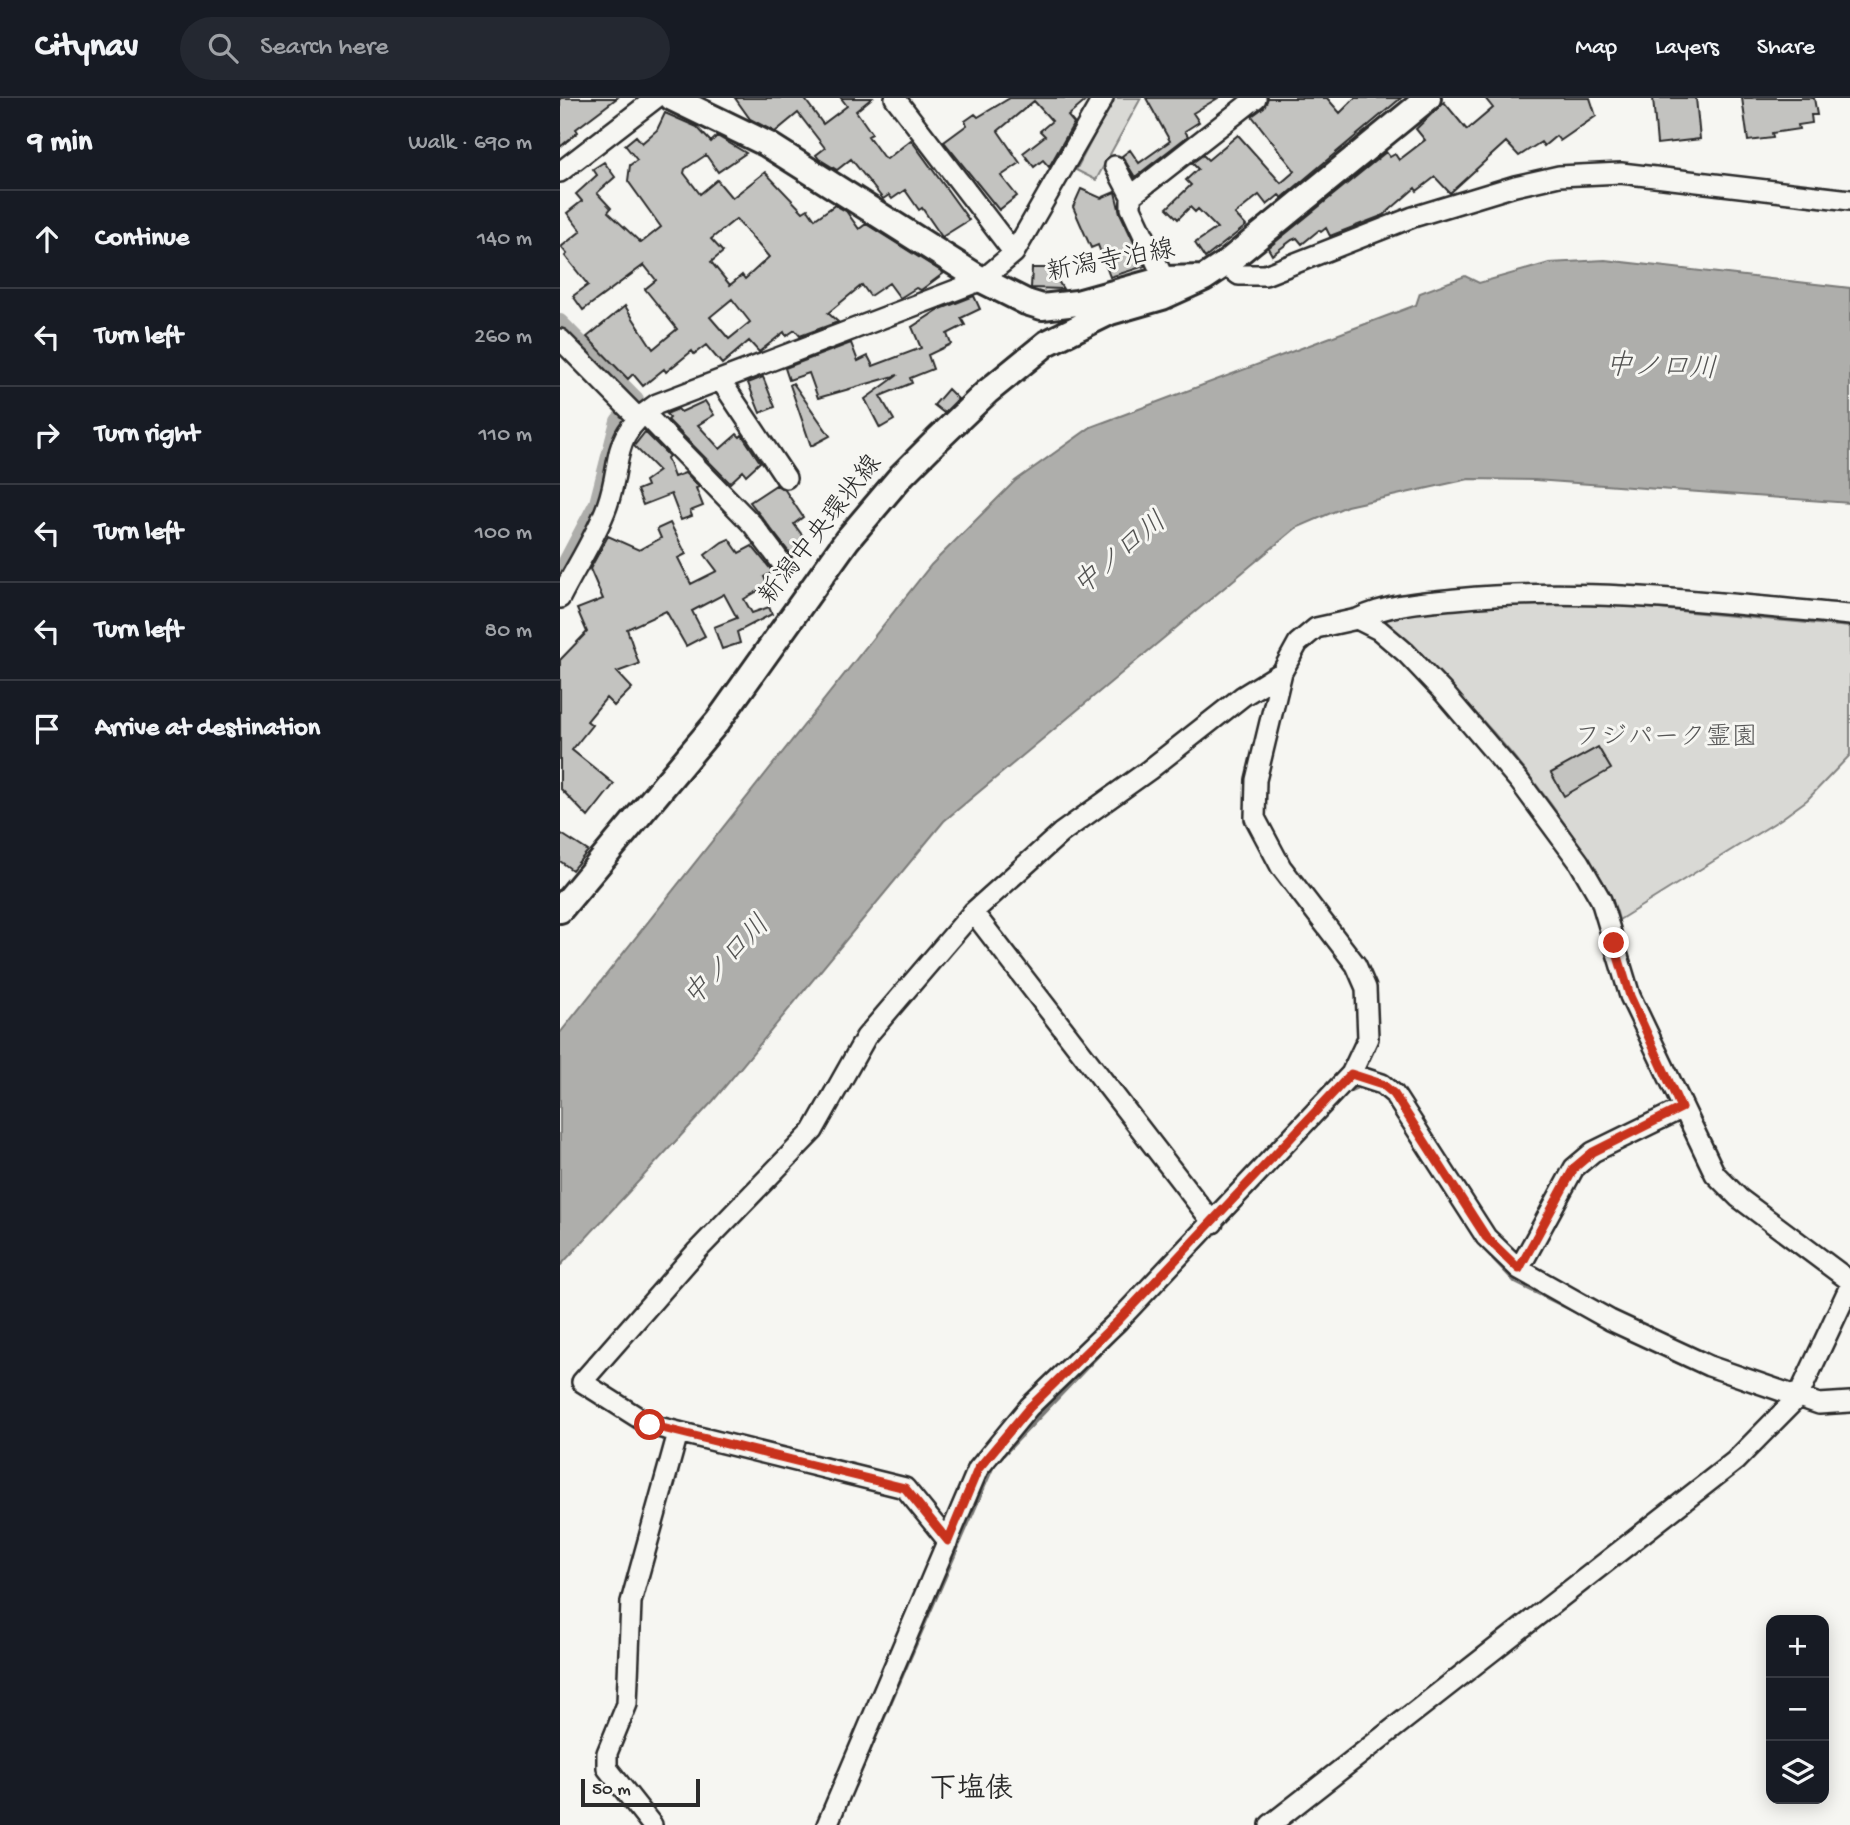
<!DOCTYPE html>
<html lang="en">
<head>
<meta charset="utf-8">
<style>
  body { margin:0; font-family:"Gochi Hand","Klee One",sans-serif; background:#242831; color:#f1f3f6 }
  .controls { position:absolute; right:21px; bottom:21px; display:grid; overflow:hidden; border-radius:14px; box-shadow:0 4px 18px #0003 }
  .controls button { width:63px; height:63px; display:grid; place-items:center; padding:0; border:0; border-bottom:2px solid #363941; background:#171b24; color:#f1f3f6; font:35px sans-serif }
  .scale { position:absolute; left:21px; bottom:18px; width:119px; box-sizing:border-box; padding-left:7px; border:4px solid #2b2b2b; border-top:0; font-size:19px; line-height:24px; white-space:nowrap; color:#2b2b2b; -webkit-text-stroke:5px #f6f6f2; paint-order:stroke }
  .stop { position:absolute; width:21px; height:21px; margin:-16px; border:5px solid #c8321e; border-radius:50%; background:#fff }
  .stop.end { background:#c8321e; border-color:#fff; box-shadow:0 2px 7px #0008 }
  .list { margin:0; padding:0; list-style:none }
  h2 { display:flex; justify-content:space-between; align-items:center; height:91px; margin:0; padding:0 28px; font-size:30px }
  h2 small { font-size:23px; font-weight:400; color:#9ea1a6 }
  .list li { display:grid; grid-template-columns:46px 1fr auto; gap:21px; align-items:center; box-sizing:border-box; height:98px; padding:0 28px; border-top:2px solid #363941 }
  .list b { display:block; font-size:26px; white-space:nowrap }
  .list em { font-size:23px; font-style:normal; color:#9ea1a6 }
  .icon { flex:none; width:38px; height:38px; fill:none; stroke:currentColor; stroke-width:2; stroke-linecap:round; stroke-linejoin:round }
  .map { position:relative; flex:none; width:1290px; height:1727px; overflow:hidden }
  header { display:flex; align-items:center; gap:42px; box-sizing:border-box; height:98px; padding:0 35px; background:#171b24; border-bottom:2px solid #363941 }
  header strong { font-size:33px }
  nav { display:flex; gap:38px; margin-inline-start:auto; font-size:24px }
  .search { width:490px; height:63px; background:#242831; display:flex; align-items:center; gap:18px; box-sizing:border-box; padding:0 24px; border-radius:38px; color:#9ea1a6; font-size:26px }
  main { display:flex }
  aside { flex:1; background:#171b24 }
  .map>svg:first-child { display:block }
</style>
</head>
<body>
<header>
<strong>Citynav</strong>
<div class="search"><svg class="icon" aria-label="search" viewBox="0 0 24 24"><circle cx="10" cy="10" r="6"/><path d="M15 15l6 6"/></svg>Search here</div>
<nav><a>Map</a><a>Layers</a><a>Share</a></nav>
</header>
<main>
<aside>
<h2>9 min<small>Walk · 690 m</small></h2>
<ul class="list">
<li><svg class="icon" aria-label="ahead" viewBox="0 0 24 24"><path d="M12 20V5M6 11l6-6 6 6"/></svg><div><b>Continue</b></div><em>140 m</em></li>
<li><svg class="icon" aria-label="left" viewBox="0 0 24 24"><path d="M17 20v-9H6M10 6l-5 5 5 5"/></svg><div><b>Turn left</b></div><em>260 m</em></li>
<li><svg class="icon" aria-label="right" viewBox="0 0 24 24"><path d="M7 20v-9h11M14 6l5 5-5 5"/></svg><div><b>Turn right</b></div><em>110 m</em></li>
<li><svg class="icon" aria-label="left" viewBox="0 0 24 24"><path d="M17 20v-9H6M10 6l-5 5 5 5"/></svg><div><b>Turn left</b></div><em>100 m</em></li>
<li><svg class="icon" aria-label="left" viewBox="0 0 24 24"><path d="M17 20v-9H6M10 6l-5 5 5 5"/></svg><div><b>Turn left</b></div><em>80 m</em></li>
<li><svg class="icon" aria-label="arrive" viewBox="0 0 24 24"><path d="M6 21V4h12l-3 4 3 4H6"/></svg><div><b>Arrive at destination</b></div></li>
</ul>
</aside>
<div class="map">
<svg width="1290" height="1727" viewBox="0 0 1290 1727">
  <rect width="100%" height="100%" fill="#f6f6f2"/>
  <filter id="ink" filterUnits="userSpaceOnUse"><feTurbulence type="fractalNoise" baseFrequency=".0143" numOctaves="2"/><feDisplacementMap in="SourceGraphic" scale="14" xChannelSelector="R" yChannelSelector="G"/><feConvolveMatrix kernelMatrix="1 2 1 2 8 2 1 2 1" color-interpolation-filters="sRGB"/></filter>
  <g filter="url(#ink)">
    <path fill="#d9d9d5" stroke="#828280" stroke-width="2" d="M 554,0 L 581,0 L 536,82 L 516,72 Z
      M 957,502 L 1025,504 L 1290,529 L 1290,657 L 1247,702 L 1221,721 L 1059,822 C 1053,795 1037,774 1022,752 C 966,664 896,588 817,520 L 861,510 Z"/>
    <path fill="#aeaeab" stroke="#7a7a78" stroke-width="2" d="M 1045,162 L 1290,190 L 1290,405 L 975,382 L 909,381 L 787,408 L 736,430 L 384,723 L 153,1003 L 0,1168 L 0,935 L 371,467 L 455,383 L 531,329 L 856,207 L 860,195 L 905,178 L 919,185 L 989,165 Z"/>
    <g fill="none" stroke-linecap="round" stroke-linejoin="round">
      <path stroke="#7a7a78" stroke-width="4.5" d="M 919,1145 L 956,1184 L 1126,1268
        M 612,1179 L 788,993 L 802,987
        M 294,1688 L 433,1367 L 560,1234"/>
      <path stroke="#aeaeab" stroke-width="16" d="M 0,224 L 76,301 L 58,323 L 37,405 L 0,475"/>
    </g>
    <path fill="#c3c3c0" stroke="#2b2b2b" stroke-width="2" fill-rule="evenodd" d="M 0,0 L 57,0 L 16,31 L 18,34 L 0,49 Z
      M 175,0 L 244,0 L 263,26 L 287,8 L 281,0 L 312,0 L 296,13 L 312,36 L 308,38 L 324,60 L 327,61 L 351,42 L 409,122 L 382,139 L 362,110 L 359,112 L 345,92 L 332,101 L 329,97 L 323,101 L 291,61 L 277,72 L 259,61 L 256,57 L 265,50 L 238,15 L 215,34 L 190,21 Z
      M 450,0 L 529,0 L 508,18 L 514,25 L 489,69 L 483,62 L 474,69 L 463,55 L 485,38 L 480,33 L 492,23 L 474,3 L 438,33 L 460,65 L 441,78 L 457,98 L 439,112 L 384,44 L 407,27 L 405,23 L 415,16 L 418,19 Z
      M 586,0 L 658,0 L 633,15 L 639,24 L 625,33 L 628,38 L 575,79 L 562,58 L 570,52 L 579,65 L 610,43 Z
      M 708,0 L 767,0 L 780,15 L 795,0 L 841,0 L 722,100 L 719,97 L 707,107 L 699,97 L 675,116 L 686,128 L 645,160 L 635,145 L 657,130 L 638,111 L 635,114 L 630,109 L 618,121 L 607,110 L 631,87 L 626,82 L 638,71 L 632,65 L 643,57 L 648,62 L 678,37 L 721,85 L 735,73 L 692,18 L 704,9 Z
      M 925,0 L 1030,0 L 1036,18 L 1000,43 L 996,38 L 984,48 L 981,44 L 959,58 L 946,44 L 890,95 L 875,79 L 857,93 L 855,90 L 824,117 L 770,138 L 766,130 L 761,134 L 759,132 L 742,146 L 737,140 L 732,142 L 712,157 L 708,150 L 826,54 L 830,59 L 835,56 L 839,62 L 865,42 L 856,31 L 884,4 L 907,32 L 933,10 Z
      M 1093,0 L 1136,0 L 1140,41 L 1097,46 Z
      M 1182,0 L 1254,0 L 1257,17 L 1251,17 L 1252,25 L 1238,27 L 1239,31 L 1212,35 L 1213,40 L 1188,43 Z
      M 105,15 L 137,29 L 151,44 L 157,38 L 186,55 L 158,74 L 146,57 L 125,71 L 124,75 L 140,96 L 157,82 L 172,100 L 205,74 L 243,114 L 248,111 L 255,121 L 275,107 L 286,113 L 299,131 L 306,126 L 384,175 L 361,192 L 356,190 L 340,200 L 329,185 L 310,198 L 302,187 L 268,215 L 278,224 L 240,238 L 235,232 L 226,238 L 224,234 L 199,254 L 189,243 L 162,266 L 146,247 L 134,256 L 132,253 L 106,274 L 104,271 L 83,288 L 73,276 L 68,281 L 27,239 L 65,208 L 93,251 L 117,231 L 85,191 L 96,182 L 84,167 L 23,212 L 13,198 L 28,187 L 5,158 L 7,156 L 1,149 L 21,133 L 7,115 L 22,103 L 16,96 L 37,77 L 33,71 L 44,64 L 55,79 L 37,95 L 51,110 L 48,114 L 81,145 L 101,129 L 68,83 L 70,67 L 77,62 L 65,47 L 76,38 L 82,45 L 97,32 ZM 176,121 L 209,159 L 185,181 L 182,177 L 170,187 L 151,164 L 163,154 L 151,141 ZM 172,201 L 190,224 L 169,241 L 150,219 Z
      M 521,91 L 541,100 L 555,94 L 560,115 L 585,168 L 550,179 L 538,147 L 531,150 L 513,109 Z
      M 472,170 L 490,170 L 491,178 L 495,178 L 503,191 L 471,190 Z
      M 414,198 L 420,211 L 401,220 L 405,227 L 387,236 L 391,246 L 368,257 L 373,271 L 350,280 L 352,285 L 320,298 L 334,322 L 320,330 L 305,301 L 338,277 L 258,300 L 249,275 L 229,282 L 225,270 L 291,245 L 298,263 L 308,258 L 313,268 L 361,250 L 352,229 L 378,212 Z
      M 203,279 L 215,309 L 200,315 L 188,285 Z
      M 233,285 L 270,338 L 251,348 L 230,287 Z
      M 388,291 L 398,301 L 384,315 L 374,307 Z
      M 145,303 L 154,317 L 138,327 L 160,351 L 177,336 L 180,339 L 182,337 L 200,364 L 186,377 L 183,373 L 170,385 L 108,322 L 110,320 L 106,316 L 118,311 L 121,314 Z
      M 85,334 L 109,358 L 107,360 L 114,379 L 125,375 L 139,389 L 136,390 L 143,408 L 130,413 L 132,418 L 121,422 L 111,396 L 83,407 L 77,392 L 87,388 L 85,383 L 99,373 L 74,348 Z
      M 216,387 L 225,392 L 243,419 L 234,426 L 248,445 L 232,458 L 190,404 Z
      M 110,425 L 126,456 L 118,460 L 131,486 L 157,473 L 145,457 L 162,444 L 169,441 L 179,455 L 192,448 L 213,474 L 204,479 L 208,487 L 184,501 L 192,515 L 209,509 L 212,516 L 177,534 L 180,545 L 162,551 L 154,529 L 177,520 L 164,496 L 132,513 L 145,538 L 126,548 L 106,513 L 67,531 L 79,566 L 57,574 L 72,590 L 54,608 L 46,600 L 27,623 L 32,627 L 12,652 L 54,686 L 28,719 L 0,690 L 0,562 L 27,534 L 17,511 L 43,501 L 30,471 L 48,438 L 79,452 L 101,440 L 97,431 Z
      M 1038,649 L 1051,671 L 1004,698 L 991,675 Z
      M 0,735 L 28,753 L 12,772 L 0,763 Z"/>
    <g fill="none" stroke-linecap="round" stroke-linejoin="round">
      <defs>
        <path id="minor" d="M 335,0 L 454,155
          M 555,68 L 571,98 L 571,110 L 604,181
          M 0,74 L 96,0
          M 571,98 L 696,0
          M 665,166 L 679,177 L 705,177 L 853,119 L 955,88 L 999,78 L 1061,75 L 1290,102
          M 0,241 L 77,319
          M 161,283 L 226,380
          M 84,315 L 193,427 L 224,468
          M 0,500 C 15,470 36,439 47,408 C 64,360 48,339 97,306 L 422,182 L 454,155 L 543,0
          M 797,521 C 828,506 862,504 896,501 C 1027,488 1160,505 1290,517
          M 413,814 L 653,1125
          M 791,976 L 822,986 L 834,996 L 926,1139 L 959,1171 L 1050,1222 L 1149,1268 L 1259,1306 L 1290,1304
          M 959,1171 L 1014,1070 L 1033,1054 L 1121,1011
          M 388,1443 L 345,1390 L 90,1327 L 22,1284 L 137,1153 L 253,1033 L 306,939 L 413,814 L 501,735 L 589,672 L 683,598 L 722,574
          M 92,1727 L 47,1670 L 47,1655 L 67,1606 L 71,1504 L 118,1335
          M 267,1727 L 418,1371 L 469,1309 L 558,1223 L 791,976 L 808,940 L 806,890 L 796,867 L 721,769 L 695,720 L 696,682 L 722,574 L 738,545 L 756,530 L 797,521 L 819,532 L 846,555 L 884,595 L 960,684 L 1019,764 L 1041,802 L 1070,898 L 1155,1076 L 1179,1100 L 1290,1183
          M 710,1727 L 1175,1363 L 1238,1299 L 1290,1188"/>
        <path id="major" d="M 112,0 L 207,46 L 422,182 L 466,204 L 482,209 L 517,205 L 604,181 L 644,180 L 665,166 L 868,0
          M 0,812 L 158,623 L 287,442 L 342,377 L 378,341 L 427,294 L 487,245 L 550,214 L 602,199 L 644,180"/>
      </defs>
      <use href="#minor" stroke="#2b2b2b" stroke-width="24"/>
      <use href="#major" stroke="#2b2b2b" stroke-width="30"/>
      <use href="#minor" stroke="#f6f6f2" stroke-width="19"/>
      <use href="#major" stroke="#f6f6f2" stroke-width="24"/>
    </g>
  </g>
  <g fill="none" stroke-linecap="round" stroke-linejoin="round" filter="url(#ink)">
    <path stroke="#c8321e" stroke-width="9" d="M 90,1327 L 345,1390 L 388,1443 L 418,1371 L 469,1310 L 558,1223 L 791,976 L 822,986 L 834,996 L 926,1139 L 959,1171 L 1014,1070 L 1033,1054 L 1121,1010 L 1070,898 L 1054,845"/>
  </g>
  <g text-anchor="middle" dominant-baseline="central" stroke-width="6" stroke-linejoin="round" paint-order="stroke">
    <g font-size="26" fill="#2b2b2b" stroke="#f6f6f2">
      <text transform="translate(551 165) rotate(-11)">新潟寺泊線</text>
      <text transform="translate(262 433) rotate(-52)">新潟中央環状線</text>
    </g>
    <g font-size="26" fill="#565656" stroke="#f6f6f2">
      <text x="1106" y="641">フジパーク霊園</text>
    </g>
    <g font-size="28" font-style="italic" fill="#525251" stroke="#f6f6f2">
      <text transform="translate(1101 271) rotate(2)">中ノ口川</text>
      <text transform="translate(561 457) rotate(-40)">中ノ口川</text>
      <text transform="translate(168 864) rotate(-47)">中ノ口川</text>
    </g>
    <g font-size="28" font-weight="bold" fill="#2b2b2b" stroke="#f6f6f2">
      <text x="411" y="1692">下塩俵</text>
    </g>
  </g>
</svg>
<div class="controls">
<button>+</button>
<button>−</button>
<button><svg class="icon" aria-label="layers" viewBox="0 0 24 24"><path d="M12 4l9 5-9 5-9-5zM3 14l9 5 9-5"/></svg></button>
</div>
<div class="scale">50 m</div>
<div class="stop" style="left:90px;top:1327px"></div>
<div class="stop end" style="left:1054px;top:845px"></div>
</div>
</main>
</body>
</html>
